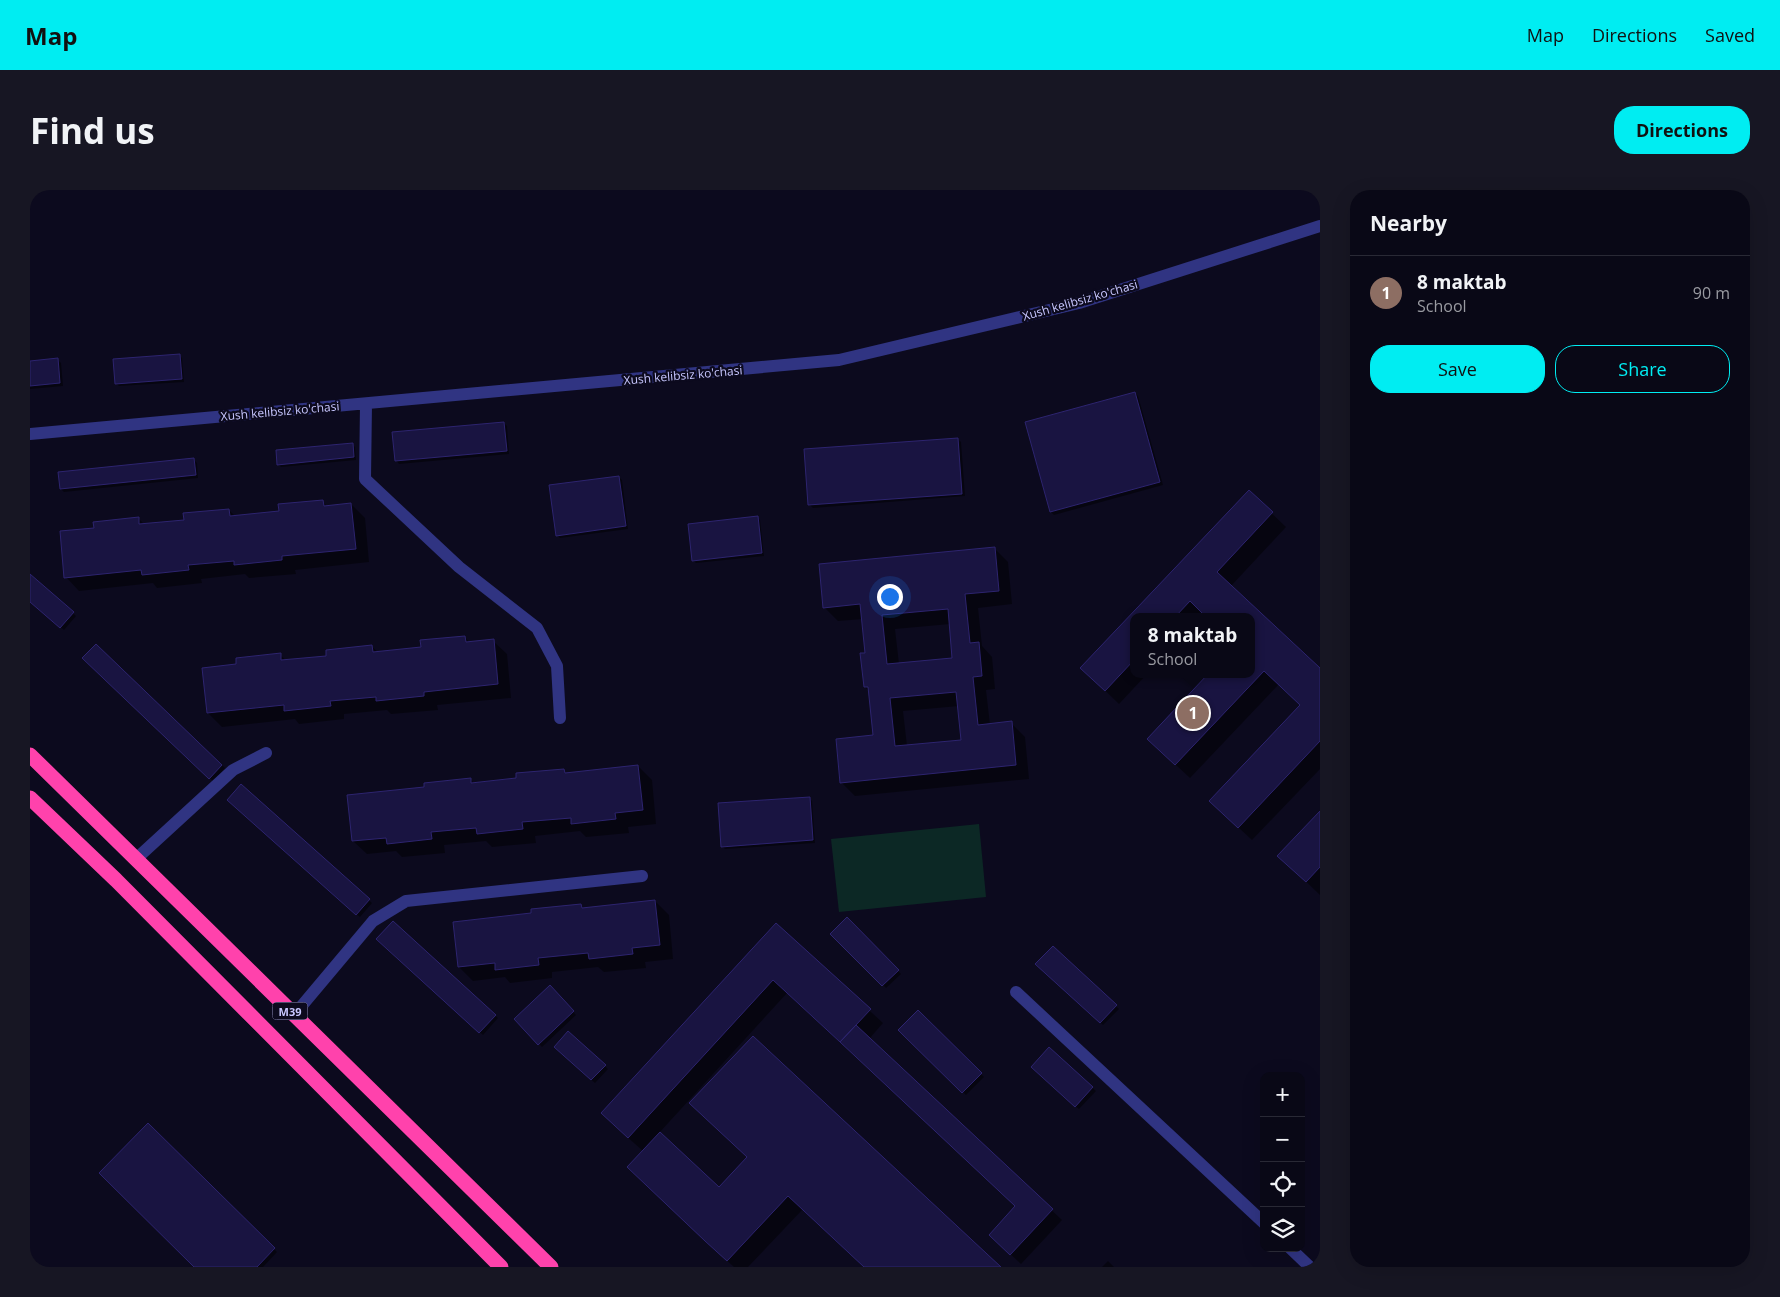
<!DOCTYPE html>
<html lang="en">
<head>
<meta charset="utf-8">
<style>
  body { margin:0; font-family:"Open Sans",sans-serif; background:#171623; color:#f1f3f6 }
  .controls { position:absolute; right:15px; bottom:15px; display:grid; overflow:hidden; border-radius:10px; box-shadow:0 5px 20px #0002 }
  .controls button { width:45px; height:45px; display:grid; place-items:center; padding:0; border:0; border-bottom:1px solid #292935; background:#090816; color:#f1f3f6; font:25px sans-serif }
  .you { position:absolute; left:859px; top:406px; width:18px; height:18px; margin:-12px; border:4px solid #fff; border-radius:50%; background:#1a73e8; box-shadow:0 0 0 8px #1a73e833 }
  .badge { display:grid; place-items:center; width:32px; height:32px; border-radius:50%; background:#00edf2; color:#fff; font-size:16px; font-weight:700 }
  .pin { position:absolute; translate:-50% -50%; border:2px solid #fff; box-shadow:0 1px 5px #0006 }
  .popup { position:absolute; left:1100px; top:423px; width:125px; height:65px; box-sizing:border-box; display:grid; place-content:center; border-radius:10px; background:#090816; filter:drop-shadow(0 1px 4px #0005); font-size:16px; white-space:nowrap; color:#999aa1 }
  .popup b { font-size:19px; color:#f1f3f6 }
  .popup::after { content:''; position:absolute; left:50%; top:100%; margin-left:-10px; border:10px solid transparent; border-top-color:#090816 }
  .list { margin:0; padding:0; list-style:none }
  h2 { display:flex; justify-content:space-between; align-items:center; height:65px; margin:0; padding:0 20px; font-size:21px }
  h2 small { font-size:16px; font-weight:400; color:#999aa1 }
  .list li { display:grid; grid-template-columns:32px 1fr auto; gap:15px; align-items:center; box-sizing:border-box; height:75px; padding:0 20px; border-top:1px solid #292935 }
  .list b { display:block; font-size:19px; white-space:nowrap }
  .list p { margin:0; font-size:16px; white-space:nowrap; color:#999aa1 }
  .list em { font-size:16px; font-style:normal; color:#999aa1 }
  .actions { display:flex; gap:10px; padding:15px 20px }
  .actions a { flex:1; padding:11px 0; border:1px solid #00edf2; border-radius:20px; text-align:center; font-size:18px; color:#00edf2 }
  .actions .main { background:#00edf2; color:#111 }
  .icon { flex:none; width:28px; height:28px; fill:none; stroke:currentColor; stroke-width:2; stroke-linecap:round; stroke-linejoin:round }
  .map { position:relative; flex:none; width:1290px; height:1077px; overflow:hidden; border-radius:20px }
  header { display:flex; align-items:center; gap:30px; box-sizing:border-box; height:70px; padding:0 25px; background:#00edf2; color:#111 }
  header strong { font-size:24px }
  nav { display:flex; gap:28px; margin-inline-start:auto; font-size:18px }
  .intro { display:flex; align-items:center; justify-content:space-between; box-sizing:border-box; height:120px; padding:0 30px }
  h1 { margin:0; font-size:35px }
  .button { padding:12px 22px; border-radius:20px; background:#00edf2; color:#111; font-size:18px; font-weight:700 }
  main { display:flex; gap:30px; padding:0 30px }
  aside { flex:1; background:#090816; border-radius:20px; box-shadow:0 5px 20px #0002 }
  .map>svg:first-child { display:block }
</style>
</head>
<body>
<header>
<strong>Map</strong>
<nav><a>Map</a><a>Directions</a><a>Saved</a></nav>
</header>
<div class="intro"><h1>Find us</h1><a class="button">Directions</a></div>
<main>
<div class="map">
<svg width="1290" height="1077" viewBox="0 0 1290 1077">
  <rect width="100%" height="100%" fill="#0c0a1e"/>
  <path fill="#0c2825" d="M 949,634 L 956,707 L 809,722 L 801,649 Z"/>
  <path fill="#0007" fill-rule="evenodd" d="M 149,165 L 152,168 L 154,192 L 89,196 L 86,193 Z
    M 28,170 L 31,173 L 33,196 L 0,199 L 0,172 Z
    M 1105,203 L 1108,206 L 1133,295 L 1024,325 L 1021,322 Z
    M 474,233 L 477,236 L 479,264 L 369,274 L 366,270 Z
    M 928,249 L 931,252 L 935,306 L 783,318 L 780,315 Z
    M 322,254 L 325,257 L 326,270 L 251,277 L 248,274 Z
    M 164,270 L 167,273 L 168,288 L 34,302 L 31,299 Z
    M 589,287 L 592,290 L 598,339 L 530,348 L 527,345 Z
    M 1219,302 L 1256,337 L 1201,396 L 1290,479 L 1290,579 L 1222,650 L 1195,625 L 1272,515 L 1249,494 L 1160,588 L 1132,562 L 1222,484 L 1222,427 L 1174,424 L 1171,427 L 1104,427 L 1104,484 L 1117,484 L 1089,514 L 1052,478 Z
    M 292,311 L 298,317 L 321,314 L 335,328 L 339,372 L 265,380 L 266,384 L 219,388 L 215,384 L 171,389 L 172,393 L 127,398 L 123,393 L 49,401 L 36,387 L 65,339 L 108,328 L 115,335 L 155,331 L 199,320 L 205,326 L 250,322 Z
    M 727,327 L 730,330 L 734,366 L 666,373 L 663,370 Z
    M 964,358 L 978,372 L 982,414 L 948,418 L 952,456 L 962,467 L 965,499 L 956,500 L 960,535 L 981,533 L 995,547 L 999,589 L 825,606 L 811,592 L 844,546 L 840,502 L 835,497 L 836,464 L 833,429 L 808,431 L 794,417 ZM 920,434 L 924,469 L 869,474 L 865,439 ZM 929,516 L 932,551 L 877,556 L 873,521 Z
    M 0,386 L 46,426 L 34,440 L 0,410 Z
    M 435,447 L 440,453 L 463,451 L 477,464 L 481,508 L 407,515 L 408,520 L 361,524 L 357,520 L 314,524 L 314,529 L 269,534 L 265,529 L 192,537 L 178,523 L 207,475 L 250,465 L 257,471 L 298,467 L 341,456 L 348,462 L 392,458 Z
    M 66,456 L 195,578 L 183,591 L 54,468 Z
    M 608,576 L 622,590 L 626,634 L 598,637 L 599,643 L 556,647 L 550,641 L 505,646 L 506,653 L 462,657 L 456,651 L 414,655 L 415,663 L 372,667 L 366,661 L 337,664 L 323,651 L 396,599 L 440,589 L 444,593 L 488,589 L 534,580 L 537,584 Z
    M 211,596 L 342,713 L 330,727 L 199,610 Z
    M 779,608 L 782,611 L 785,653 L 695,659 L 692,656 Z
    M 1290,622 L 1290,705 L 1263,679 Z
    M 625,711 L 639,725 L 643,769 L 615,772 L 616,778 L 574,782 L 568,777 L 522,782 L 522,788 L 480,793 L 475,787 L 443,791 L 429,777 L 503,724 L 551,715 L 555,719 Z
    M 817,729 L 871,784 L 856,798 L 802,744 Z
    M 363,733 L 468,828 L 453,845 L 348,749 Z
    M 746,735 L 853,833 L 839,849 L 1032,1030 L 991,1074 L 971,1055 L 987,1017 L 757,803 L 629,943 L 689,999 L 718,968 L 773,1019 L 718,1077 L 704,1077 L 612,991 L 613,961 L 586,937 Z
    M 1023,757 L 1089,819 L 1073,835 L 1007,774 Z
    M 520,797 L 546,825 L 512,857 L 486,829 Z
    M 888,822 L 954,887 L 936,905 L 870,840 Z
    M 538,842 L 578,879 L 565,893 L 525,857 Z
    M 1019,859 L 1066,901 L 1049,919 L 1002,877 Z
    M 118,935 L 247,1062 L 233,1077 L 166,1077 Z
    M 1078,1071 L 1084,1077 L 1072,1077 Z"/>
  <path fill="#191441" stroke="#2d246f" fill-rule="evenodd" d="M 150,164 L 152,189 L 85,194 L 83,169 Z
    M 28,168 L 30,193 L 0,196 L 0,171 Z
    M 1105,202 L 1130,292 L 1020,322 L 995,232 Z
    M 474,232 L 477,261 L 365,271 L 362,242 Z
    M 928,248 L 932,304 L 778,315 L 774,259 Z
    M 323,253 L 324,267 L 247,275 L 246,260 Z
    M 164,268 L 166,285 L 30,299 L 28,282 Z
    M 589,286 L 596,336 L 526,346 L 519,295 Z
    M 1219,300 L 1243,322 L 1187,382 L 1290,478 L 1290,551 L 1208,638 L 1179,611 L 1270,515 L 1234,481 L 1145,575 L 1117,549 L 1178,484 L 1222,484 L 1222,427 L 1176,427 L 1160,411 L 1145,427 L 1104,427 L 1104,470 L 1075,501 L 1050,478 Z
    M 293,310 L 294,316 L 321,313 L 326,359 L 252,366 L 252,370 L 204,375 L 204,371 L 158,375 L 159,380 L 112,385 L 111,380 L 34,388 L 30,341 L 64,338 L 63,332 L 109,327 L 109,334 L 154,330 L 153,323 L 199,319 L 200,326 L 249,321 L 248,314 Z
    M 728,326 L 732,363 L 662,371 L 658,334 Z
    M 965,357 L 969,401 L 935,404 L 940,453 L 949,452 L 952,486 L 943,487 L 948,535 L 982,531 L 986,575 L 810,593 L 806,549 L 843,545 L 838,497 L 834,497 L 830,463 L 835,463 L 830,414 L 793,418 L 789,374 ZM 918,419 L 922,468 L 857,474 L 852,425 ZM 926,502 L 931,550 L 865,556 L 860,508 Z
    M 0,384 L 44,422 L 30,438 L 0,412 Z
    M 435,446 L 436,452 L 464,449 L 468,494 L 394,502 L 394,506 L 346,511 L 346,507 L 300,511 L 301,516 L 254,521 L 254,515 L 177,523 L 172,478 L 206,474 L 206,468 L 251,463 L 251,470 L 296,466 L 296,460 L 342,455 L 343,462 L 391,457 L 390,450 Z
    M 66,454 L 192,575 L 179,589 L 52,468 Z
    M 608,575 L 613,620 L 585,623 L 586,629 L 541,634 L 541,628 L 492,632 L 493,639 L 447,644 L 446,638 L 401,642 L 402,649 L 357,654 L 356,648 L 322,651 L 317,605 L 394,597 L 394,593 L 441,588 L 441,593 L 486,588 L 486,583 L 534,579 L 535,583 Z
    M 211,594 L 340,709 L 326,725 L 197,610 Z
    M 780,607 L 783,650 L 691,657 L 688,613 Z
    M 1290,621 L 1290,677 L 1276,692 L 1247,666 Z
    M 625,710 L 630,755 L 602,758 L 603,764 L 559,769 L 558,763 L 508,768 L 509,775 L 465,780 L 465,773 L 428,777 L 423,732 L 501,723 L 501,719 L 551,714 L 552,718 Z
    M 817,727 L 869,780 L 852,796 L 800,744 Z
    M 363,731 L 466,825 L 449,843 L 346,749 Z
    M 746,733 L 841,819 L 810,852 L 743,790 L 598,948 L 571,923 Z
    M 1023,756 L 1087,815 L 1070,833 L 1005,774 Z
    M 520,795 L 544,821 L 508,855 L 484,829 Z
    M 888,820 L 952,883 L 932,903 L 868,840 Z
    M 826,835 L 1023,1019 L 980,1065 L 959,1045 L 985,1016 L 810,852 Z
    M 538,841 L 576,875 L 561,890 L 524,857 Z
    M 723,846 L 971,1077 L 834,1077 L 758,1006 L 697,1071 L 675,1051 L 597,977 L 630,942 L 689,997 L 717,967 L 659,913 Z
    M 1019,857 L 1063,897 L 1045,917 L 1001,877 Z
    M 118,933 L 245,1058 L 227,1077 L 164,1077 L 69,983 Z"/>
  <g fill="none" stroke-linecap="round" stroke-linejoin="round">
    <path stroke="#303482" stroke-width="12" d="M 336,214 L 335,289 L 429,377 L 507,438 L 527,476 L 530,528
      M 0,244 L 809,170 L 1049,113 L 1290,36
      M 106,669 L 203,580 L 236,563
      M 986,802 L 1234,1033
      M 264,825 L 343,731 L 376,711 L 612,686
      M 1260,1058 L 1280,1077"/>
    <path stroke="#ff42ac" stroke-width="15" d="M 0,565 L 521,1077
      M 0,608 L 86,690 L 471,1077"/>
  </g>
  <g text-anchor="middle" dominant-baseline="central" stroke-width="4.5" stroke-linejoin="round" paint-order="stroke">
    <rect fill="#0c0a1e" stroke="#908ebc" stroke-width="1" x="242.5" y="812.5" width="35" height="17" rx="4"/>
    <g font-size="11" font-weight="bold" fill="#c8c7ff">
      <text x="260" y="821">M39</text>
    </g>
    <g font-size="12" fill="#c8c7ff" stroke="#0c0a1e">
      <text transform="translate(1050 110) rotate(-16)">Xush kelibsiz ko'chasi</text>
      <text transform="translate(653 185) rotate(-5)">Xush kelibsiz ko'chasi</text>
      <text transform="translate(250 221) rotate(-5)">Xush kelibsiz ko'chasi</text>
    </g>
  </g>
</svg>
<div class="controls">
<button>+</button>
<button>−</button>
<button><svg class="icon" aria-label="locate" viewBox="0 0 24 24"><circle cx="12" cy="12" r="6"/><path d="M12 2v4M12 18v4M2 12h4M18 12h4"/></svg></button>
<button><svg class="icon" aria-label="layers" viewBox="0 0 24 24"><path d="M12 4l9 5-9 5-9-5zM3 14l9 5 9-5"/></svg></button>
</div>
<div class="you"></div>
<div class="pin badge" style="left:1163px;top:523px;background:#8d6e63">1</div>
<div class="popup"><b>8 maktab</b>School</div>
</div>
<aside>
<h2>Nearby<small></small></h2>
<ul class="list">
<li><span class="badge" style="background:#8d6e63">1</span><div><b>8 maktab</b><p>School</p></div><em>90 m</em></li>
</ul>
<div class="actions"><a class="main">Save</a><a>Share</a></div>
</aside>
</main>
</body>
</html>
